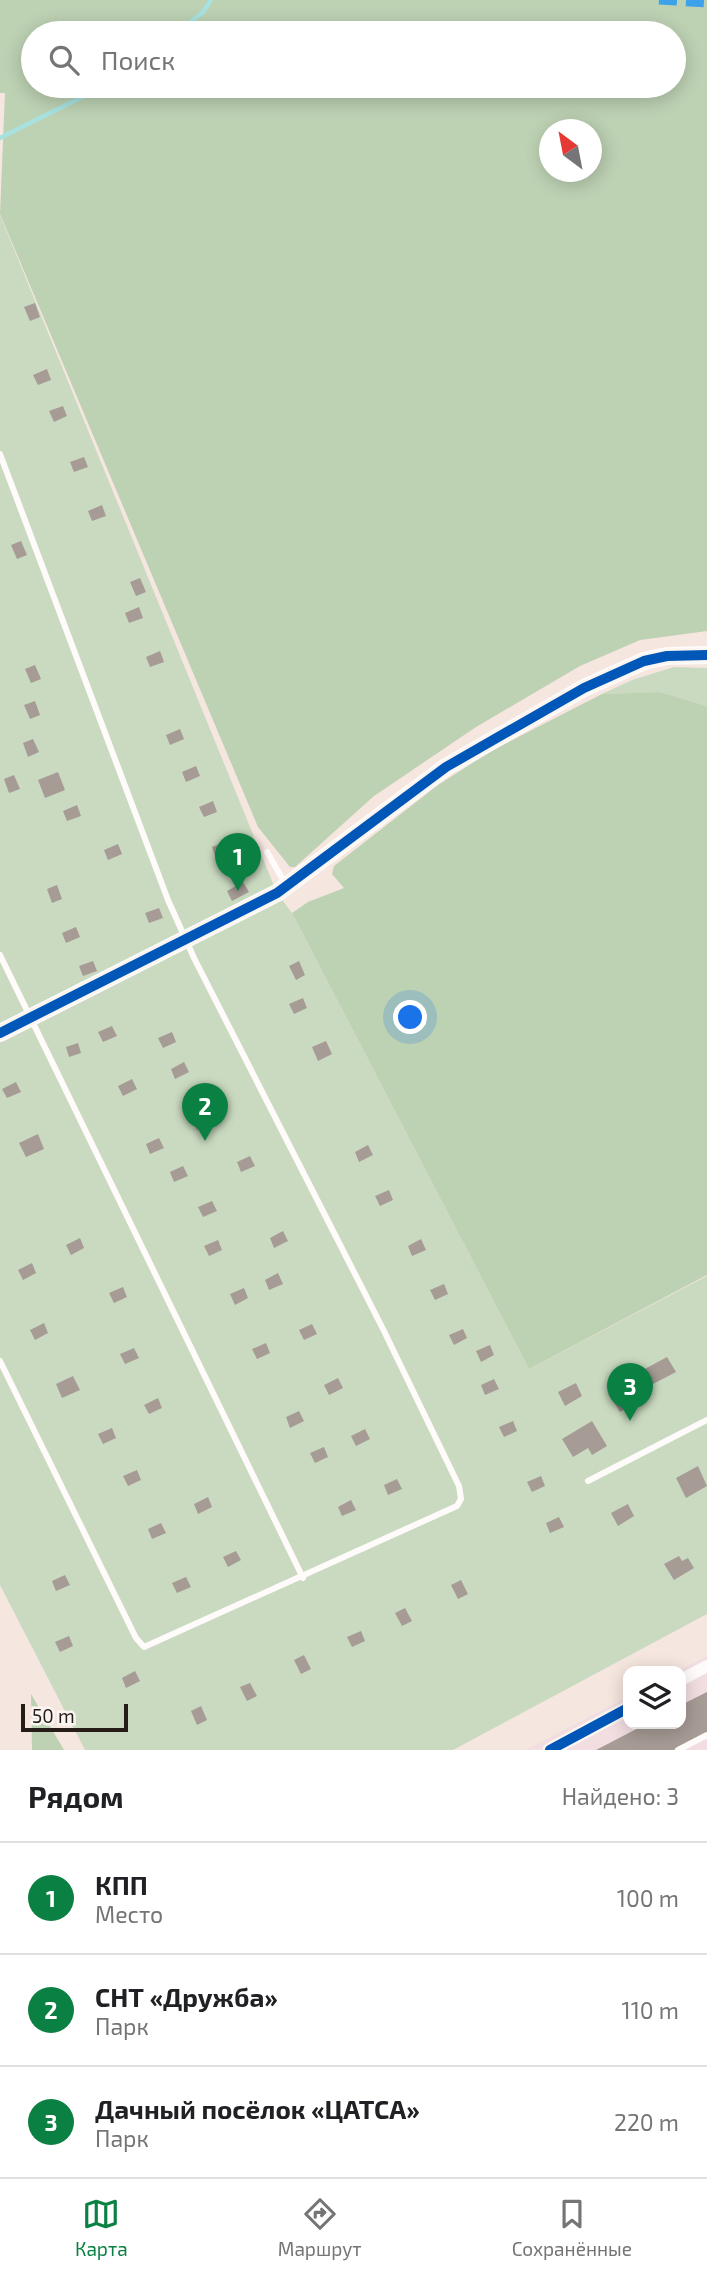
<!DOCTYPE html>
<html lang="ru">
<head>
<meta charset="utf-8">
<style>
  body { margin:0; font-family:"Exo 2",sans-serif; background:#f2f2f2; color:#202124 }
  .controls { position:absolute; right:21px; bottom:21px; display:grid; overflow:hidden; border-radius:14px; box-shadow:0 4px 18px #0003 }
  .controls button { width:63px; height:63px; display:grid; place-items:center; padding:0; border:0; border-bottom:2px solid #e0e0e0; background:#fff; color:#202124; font:35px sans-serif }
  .compass { position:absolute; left:539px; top:119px; width:63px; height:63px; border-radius:50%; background:#fff; box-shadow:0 4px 18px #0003; rotate:328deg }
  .scale { position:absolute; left:21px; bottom:18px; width:107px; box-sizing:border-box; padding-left:7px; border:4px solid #261c18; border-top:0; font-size:19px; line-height:24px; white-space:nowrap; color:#261c18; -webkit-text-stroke:5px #fbf5f2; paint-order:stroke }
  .you { position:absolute; left:411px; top:1018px; width:24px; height:24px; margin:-18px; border:5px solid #fff; border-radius:50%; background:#1a73e8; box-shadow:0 0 0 10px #1a73e833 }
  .badge { display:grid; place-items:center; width:46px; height:46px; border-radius:50%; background:#0b8043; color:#fff; font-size:23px; font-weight:700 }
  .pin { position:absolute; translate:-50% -58px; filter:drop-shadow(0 2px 4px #0008) }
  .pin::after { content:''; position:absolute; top:37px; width:24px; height:21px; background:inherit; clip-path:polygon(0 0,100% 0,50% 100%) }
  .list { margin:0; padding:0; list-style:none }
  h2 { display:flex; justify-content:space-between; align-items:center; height:91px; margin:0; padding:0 28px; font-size:30px }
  h2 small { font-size:23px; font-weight:400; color:#757577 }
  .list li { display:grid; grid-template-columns:46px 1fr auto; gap:21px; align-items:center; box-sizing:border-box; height:112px; padding:0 28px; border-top:2px solid #e0e0e0 }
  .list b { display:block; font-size:26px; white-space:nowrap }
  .list p { margin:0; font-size:23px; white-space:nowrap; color:#757577 }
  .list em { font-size:23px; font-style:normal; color:#757577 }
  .icon { flex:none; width:38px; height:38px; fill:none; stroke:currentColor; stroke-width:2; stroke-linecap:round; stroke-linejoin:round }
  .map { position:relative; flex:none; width:707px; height:1750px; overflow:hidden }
  .search { position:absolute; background:#fff; box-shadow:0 4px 18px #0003; left:21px; right:21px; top:21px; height:77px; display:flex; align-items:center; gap:18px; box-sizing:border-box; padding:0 24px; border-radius:38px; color:#757577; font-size:26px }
  .sheet { height:427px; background:#fff }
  nav { display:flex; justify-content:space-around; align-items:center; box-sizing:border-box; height:98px; border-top:2px solid #e0e0e0; background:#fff; font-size:19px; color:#757577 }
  nav a { display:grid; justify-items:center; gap:4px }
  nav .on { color:#0b8043 }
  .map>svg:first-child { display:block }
</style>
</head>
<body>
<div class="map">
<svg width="707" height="1750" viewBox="0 0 707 1750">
  <rect width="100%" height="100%" fill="#f5e6df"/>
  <path fill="#f2dee1" d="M 707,1656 L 707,1750 L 525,1750 L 628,1697 L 628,1724 L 681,1724 L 681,1671 L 678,1671 Z"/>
  <path fill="#cadac0" d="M 0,215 L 277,893 L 292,913 L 529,1369 L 707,1276 L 707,1614 L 453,1750 L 85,1750 L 0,1585 Z
    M 674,667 L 707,668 L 707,706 L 660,692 L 602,694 L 632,680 Z"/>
  <path fill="#bdd1b3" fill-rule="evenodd" d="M 0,0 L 707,0 L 707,631 L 640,640 L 580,666 L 476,727 L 374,796 L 295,867 L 290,867 L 258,827 L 0,214 L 5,93 L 0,93 ZM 674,33 L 674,86 L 33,86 L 33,33 ZM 550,130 L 592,130 L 592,172 L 550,172 Z
    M 660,692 L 707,706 L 707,1275 L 529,1369 L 292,913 L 308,902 L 344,888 L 332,874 L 334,866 L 438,785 L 493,750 L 602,694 Z
    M 31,1694 L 64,1750 L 32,1750 Z"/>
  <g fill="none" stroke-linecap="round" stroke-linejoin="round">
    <path stroke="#a7e2e0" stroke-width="4.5" d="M 177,33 L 203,12 L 211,0
      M 0,138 L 104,86"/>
  </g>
  <path fill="#a69b95" d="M 35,303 L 40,317 L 30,321 L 24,307 Z
    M 47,369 L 51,380 L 38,385 L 33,375 Z
    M 63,406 L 67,416 L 54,422 L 49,411 Z
    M 84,457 L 88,467 L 74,472 L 70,462 Z
    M 102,505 L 106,516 L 92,521 L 88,511 Z
    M 21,541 L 27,555 L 17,559 L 11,545 Z
    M 140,578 L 146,592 L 136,596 L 130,582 Z
    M 139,607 L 143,618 L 129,623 L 125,613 Z
    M 160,651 L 164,662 L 150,667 L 146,657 Z
    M 35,665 L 41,679 L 31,683 L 25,669 Z
    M 35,701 L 40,715 L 30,719 L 24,705 Z
    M 180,729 L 184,739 L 170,745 L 166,735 Z
    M 33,739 L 39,752 L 28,757 L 23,743 Z
    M 196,766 L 200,776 L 186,782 L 182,772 Z
    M 58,772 L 65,790 L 45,798 L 38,780 Z
    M 14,775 L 20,789 L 9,793 L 4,779 Z
    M 213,801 L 217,812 L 204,817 L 199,807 Z
    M 77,805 L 81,816 L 67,821 L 63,811 Z
    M 230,840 L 236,854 L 217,861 L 212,847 Z
    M 118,844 L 122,854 L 108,860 L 104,850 Z
    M 243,882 L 249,892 L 232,901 L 227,891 Z
    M 57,885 L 62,899 L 52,903 L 47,889 Z
    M 159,908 L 163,918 L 149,923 L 145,913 Z
    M 76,927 L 80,937 L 66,943 L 62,933 Z
    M 93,961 L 97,971 L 83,976 L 79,966 Z
    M 299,961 L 305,975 L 296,980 L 289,966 Z
    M 303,998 L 307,1008 L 294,1014 L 289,1004 Z
    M 112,1026 L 117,1036 L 103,1042 L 98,1032 Z
    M 172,1032 L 176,1042 L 163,1048 L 158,1038 Z
    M 326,1041 L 332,1054 L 318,1061 L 312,1047 Z
    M 78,1043 L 81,1053 L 69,1057 L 66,1047 Z
    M 184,1062 L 189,1072 L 175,1079 L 171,1069 Z
    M 132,1079 L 137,1089 L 123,1096 L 118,1086 Z
    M 16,1082 L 21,1092 L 7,1098 L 2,1089 Z
    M 206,1114 L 210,1124 L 197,1130 L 192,1120 Z
    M 38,1134 L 44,1149 L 26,1157 L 19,1143 Z
    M 159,1138 L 164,1148 L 150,1154 L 146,1144 Z
    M 368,1145 L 373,1155 L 359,1162 L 355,1152 Z
    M 250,1156 L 255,1166 L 241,1172 L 237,1162 Z
    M 183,1166 L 188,1176 L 174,1182 L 170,1172 Z
    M 389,1190 L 393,1200 L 380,1206 L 375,1196 Z
    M 212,1201 L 217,1211 L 203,1217 L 198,1207 Z
    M 283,1231 L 288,1241 L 274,1248 L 270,1238 Z
    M 80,1238 L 84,1248 L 71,1255 L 66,1245 Z
    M 421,1239 L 426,1250 L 412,1256 L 408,1246 Z
    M 218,1240 L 222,1250 L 209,1256 L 204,1246 Z
    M 32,1263 L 36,1273 L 23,1280 L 18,1270 Z
    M 278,1273 L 283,1284 L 269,1290 L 265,1280 Z
    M 444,1284 L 448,1294 L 435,1300 L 430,1290 Z
    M 123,1287 L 127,1297 L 114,1303 L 109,1293 Z
    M 244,1288 L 248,1298 L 235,1305 L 230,1294 Z
    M 44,1323 L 48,1333 L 35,1340 L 30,1330 Z
    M 312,1324 L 317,1334 L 304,1340 L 299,1330 Z
    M 463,1329 L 467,1338 L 454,1345 L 449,1335 Z
    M 266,1343 L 270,1353 L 257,1359 L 252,1349 Z
    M 490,1345 L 494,1355 L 481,1362 L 476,1351 Z
    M 134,1348 L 139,1358 L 125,1364 L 120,1354 Z
    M 667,1357 L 676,1372 L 651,1385 L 643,1370 Z
    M 73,1376 L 80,1390 L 62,1398 L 56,1384 Z
    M 338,1378 L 343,1388 L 329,1395 L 324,1385 Z
    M 494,1379 L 499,1389 L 485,1395 L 481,1385 Z
    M 576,1383 L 582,1396 L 565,1406 L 558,1392 Z
    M 625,1387 L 635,1403 L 620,1412 L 610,1396 Z
    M 158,1398 L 162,1408 L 149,1414 L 144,1405 Z
    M 299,1411 L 304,1421 L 290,1428 L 286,1417 Z
    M 513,1421 L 517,1431 L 504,1437 L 499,1427 Z
    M 592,1421 L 607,1446 L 592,1455 L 588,1448 L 573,1457 L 562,1439 Z
    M 112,1428 L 116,1438 L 103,1444 L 98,1434 Z
    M 365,1429 L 370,1439 L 356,1446 L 351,1436 Z
    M 324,1447 L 328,1457 L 315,1463 L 310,1453 Z
    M 698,1466 L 707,1486 L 686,1498 L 676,1478 Z
    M 137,1470 L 141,1480 L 128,1486 L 123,1476 Z
    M 541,1476 L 545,1486 L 532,1492 L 527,1482 Z
    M 397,1479 L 402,1489 L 388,1495 L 384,1485 Z
    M 208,1497 L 212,1507 L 198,1514 L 194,1504 Z
    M 351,1500 L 356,1510 L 342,1516 L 338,1507 Z
    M 628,1504 L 634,1516 L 618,1526 L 611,1513 Z
    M 559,1517 L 564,1527 L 550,1533 L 546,1523 Z
    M 161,1523 L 166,1533 L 152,1539 L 148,1529 Z
    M 236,1551 L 241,1560 L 228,1567 L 223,1557 Z
    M 679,1556 L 682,1561 L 688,1558 L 694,1568 L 674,1580 L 664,1564 Z
    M 65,1575 L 70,1585 L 56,1591 L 52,1581 Z
    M 186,1577 L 191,1587 L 177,1593 L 172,1583 Z
    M 461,1580 L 468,1594 L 458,1599 L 451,1585 Z
    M 405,1608 L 412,1621 L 402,1626 L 395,1613 Z
    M 361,1631 L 365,1641 L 352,1647 L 347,1637 Z
    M 69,1636 L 73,1646 L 60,1652 L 55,1642 Z
    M 304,1655 L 311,1669 L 301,1674 L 294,1660 Z
    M 135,1671 L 140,1681 L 126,1688 L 122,1678 Z
    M 250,1683 L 257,1696 L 247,1701 L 240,1687 Z
    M 707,1692 L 707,1732 L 674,1750 L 596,1750 L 646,1724 L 681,1724 L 681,1705 Z
    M 201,1706 L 207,1720 L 197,1725 L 191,1711 Z"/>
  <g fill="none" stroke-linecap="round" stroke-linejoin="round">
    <path stroke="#fefbfa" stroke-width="6" d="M 0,454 L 168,900 L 194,958 L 383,1329 L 459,1486 L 461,1499 L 457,1506 L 144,1647 L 136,1638 L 0,1361
      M 267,852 L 286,885
      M 0,955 L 303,1578
      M 588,1481 L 707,1420
      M 678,1750 L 707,1735"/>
    <path stroke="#fefbfa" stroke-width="12" d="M 681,1680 L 707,1666
      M 550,1750 L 628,1708"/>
    <path stroke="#fefbfa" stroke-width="18" d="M 0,1033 L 277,893 L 446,767 L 584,688 L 644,661 L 667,656 L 707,655"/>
    <path stroke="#3ea2ea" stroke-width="9" stroke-dasharray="18 9" stroke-linecap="butt" d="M 659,0 L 707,3"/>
    <defs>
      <path id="cycleway" d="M 0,1033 L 277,893 L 446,767 L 584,688 L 644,661 L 667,656 L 707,655
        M 550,1750 L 628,1708"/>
    </defs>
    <use href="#cycleway" stroke="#fbf5f2" stroke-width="15"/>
    <use href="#cycleway" stroke="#0057b8" stroke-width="10"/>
  </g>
</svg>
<div class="controls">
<button><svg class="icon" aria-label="layers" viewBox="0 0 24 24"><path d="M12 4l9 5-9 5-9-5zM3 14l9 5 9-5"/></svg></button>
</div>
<svg class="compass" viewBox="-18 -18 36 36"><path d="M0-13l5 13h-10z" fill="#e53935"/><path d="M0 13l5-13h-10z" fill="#757577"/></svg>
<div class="scale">50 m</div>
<div class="you"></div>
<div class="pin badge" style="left:238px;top:891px">1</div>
<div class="pin badge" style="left:205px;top:1141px">2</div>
<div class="pin badge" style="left:630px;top:1421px">3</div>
<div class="search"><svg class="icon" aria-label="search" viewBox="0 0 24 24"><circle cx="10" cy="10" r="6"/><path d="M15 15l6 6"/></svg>Поиск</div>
</div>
<section class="sheet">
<h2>Рядом<small>Найдено: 3</small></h2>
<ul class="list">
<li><span class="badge">1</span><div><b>КПП</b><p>Место</p></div><em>100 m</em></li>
<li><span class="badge">2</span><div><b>СНТ «Дружба»</b><p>Парк</p></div><em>110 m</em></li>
<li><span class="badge">3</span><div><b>Дачный посёлок «ЦАТСА»</b><p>Парк</p></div><em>220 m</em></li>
</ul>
</section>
<nav>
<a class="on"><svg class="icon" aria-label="map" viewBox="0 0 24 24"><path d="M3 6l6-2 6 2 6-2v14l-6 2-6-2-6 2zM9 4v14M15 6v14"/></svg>Карта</a>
<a><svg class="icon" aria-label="directions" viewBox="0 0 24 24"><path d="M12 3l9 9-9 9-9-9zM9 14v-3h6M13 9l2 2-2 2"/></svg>Маршрут</a>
<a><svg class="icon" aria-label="saved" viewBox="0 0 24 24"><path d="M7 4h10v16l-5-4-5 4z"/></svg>Сохранённые</a>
</nav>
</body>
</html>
